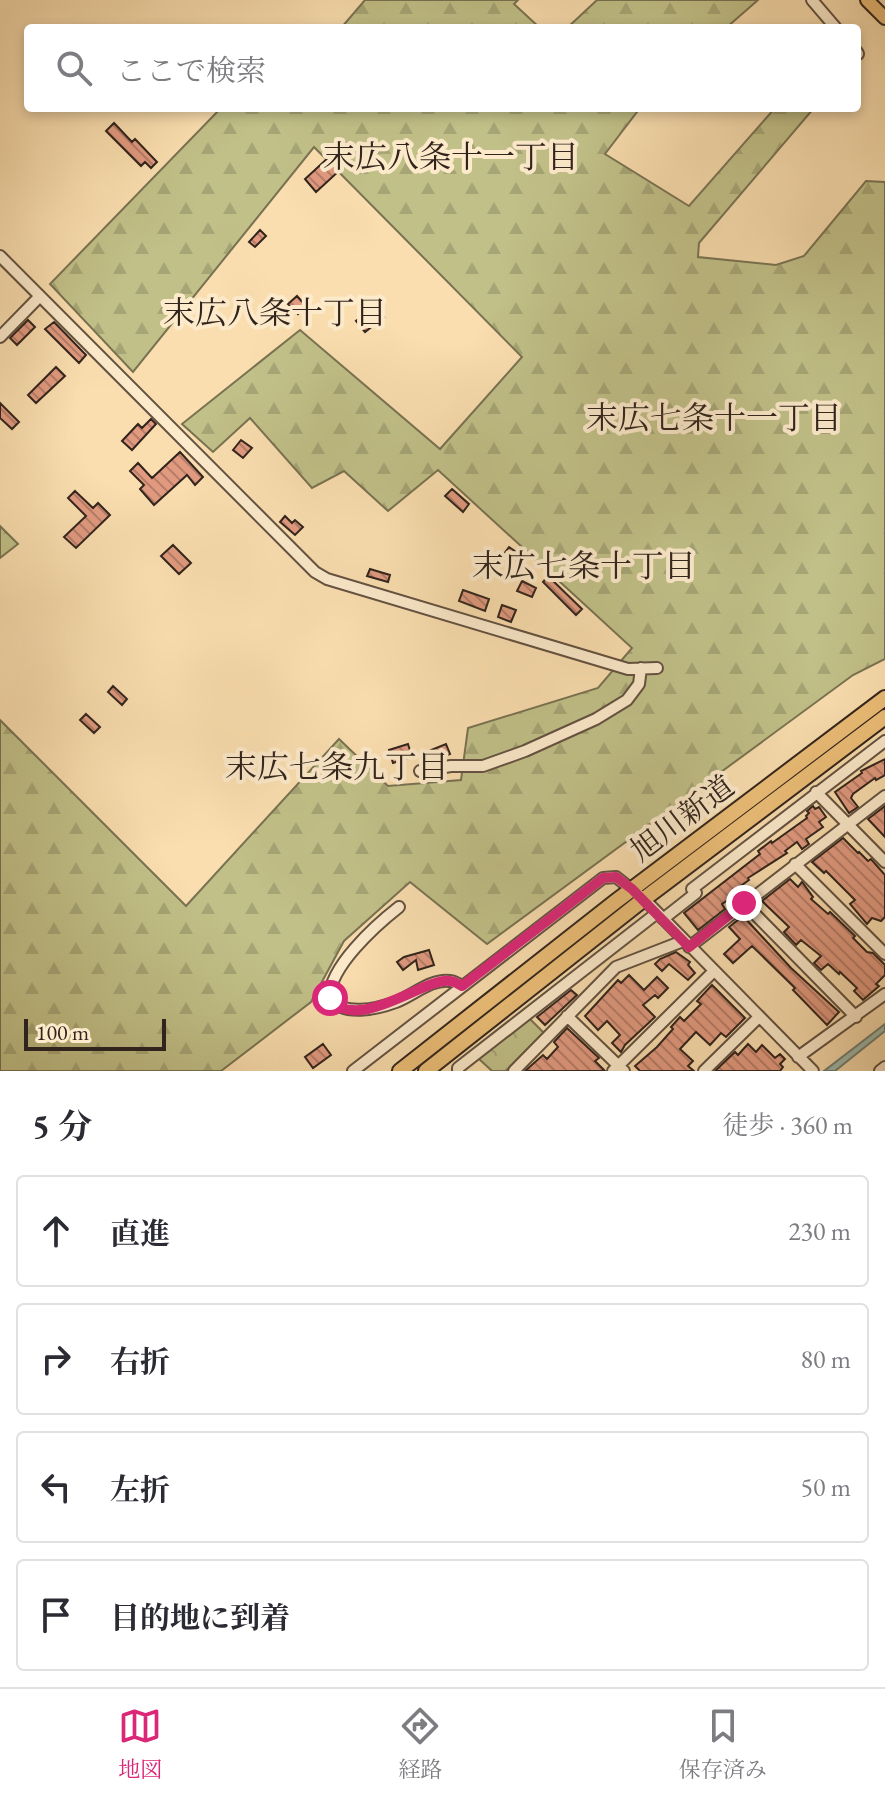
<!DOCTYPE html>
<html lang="ja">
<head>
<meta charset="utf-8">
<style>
  body { margin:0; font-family:"EB Garamond","Noto Serif JP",serif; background:#f2f2f3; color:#2b2b33 }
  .scale { position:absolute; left:24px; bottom:20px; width:142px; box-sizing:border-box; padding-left:8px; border:4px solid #31241c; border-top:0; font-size:22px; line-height:28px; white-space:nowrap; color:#31241c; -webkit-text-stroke:6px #fceacb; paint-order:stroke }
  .stop { position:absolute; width:24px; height:24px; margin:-18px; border:6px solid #db2777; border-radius:50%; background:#fff }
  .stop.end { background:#db2777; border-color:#fff; box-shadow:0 2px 8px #0008 }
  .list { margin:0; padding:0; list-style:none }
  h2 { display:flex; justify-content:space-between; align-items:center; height:104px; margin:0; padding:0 32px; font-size:34px }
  h2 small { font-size:26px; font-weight:400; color:#7c7c81 }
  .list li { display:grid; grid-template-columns:52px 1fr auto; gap:24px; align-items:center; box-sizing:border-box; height:112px; margin:0 16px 16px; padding:0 16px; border:2px solid #e1e1e2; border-radius:8px }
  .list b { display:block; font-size:30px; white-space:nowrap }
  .list em { font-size:26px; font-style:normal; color:#7c7c81 }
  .icon { flex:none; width:44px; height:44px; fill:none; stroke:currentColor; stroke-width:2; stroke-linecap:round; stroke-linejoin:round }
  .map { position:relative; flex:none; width:885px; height:1071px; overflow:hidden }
  .search { position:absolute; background:#fff; box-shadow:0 4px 12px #0003; left:24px; right:24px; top:24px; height:88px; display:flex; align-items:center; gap:20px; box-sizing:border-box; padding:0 28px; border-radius:8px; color:#7c7c81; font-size:30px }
  .sheet { height:616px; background:#fff }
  nav { display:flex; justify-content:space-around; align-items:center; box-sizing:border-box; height:112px; border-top:2px solid #e1e1e2; background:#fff; font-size:22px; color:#7c7c81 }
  nav a { display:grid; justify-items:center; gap:4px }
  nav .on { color:#db2777 }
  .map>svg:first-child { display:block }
</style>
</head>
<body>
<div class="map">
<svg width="885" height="1071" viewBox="0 0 885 1071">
  <defs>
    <pattern id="forest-firs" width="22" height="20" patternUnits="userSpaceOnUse" patternTransform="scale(2)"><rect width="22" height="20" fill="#c1c088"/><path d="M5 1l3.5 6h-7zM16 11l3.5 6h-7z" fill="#a6a575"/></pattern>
    <pattern id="park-crowns" width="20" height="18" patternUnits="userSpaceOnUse" patternTransform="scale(2)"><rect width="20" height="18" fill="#c1c088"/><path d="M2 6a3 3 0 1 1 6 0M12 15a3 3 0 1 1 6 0" fill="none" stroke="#a6a575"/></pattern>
    <pattern id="building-back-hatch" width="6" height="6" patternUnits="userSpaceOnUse" patternTransform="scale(2)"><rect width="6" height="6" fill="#e19a80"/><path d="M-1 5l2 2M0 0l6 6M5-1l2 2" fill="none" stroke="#b77d68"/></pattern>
  </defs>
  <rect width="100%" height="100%" fill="#fadeaf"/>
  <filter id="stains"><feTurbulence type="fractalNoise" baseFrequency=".0025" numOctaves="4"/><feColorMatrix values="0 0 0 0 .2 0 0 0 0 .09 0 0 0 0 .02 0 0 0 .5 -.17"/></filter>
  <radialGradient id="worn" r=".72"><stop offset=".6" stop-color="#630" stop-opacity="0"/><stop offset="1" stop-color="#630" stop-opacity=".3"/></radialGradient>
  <path fill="url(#forest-firs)" stroke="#797252" stroke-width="2" d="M 365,0 L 518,0 L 514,4 L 540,28 L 341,28 Z
    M 597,0 L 758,0 L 726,28 L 567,28 Z
    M 221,108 L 640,108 L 605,154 L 689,206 L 775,108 L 814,108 L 699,243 L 698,257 L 776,265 L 804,256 L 866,181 L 885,182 L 885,659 L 853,675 L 487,944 L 410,882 L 344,941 L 311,1002 L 221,1071 L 0,1071 L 0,720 L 186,906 L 339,739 L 388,786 L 461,780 L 468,728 L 598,688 L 632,648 L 438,470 L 388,511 L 344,471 L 312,488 L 250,418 L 213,452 L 182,424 L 300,330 L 440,449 L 522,357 L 314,147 L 133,372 L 50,284 Z
    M 0,526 L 18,544 L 0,558 Z"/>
  <path fill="url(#park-crowns)" stroke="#797252" stroke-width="2" d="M 529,1018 L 544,1033 L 506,1071 L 492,1071 L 478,1058 Z"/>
  <path fill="#9ebcae" stroke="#727f74" stroke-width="2" d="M 885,1024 L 885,1031 L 835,1071 L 824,1071 Z"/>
  <path fill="url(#building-back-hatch)" stroke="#31241c" stroke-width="2" d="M 114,123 L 132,142 L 135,139 L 157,162 L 151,168 L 145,162 L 141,166 L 106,131 Z
    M 329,157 L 340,170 L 316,192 L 305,179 Z
    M 260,230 L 266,236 L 255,247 L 249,242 Z
    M 297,296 L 306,306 L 298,314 L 288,304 Z
    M 375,306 L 384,317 L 365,332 L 356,321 Z
    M 28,320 L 35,327 L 17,345 L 10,338 Z
    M 54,322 L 86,355 L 79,363 L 45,329 Z
    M 56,367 L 65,376 L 36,403 L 28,395 Z
    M 0,403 L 19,422 L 12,429 L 0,418 Z
    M 151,419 L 156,424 L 132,450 L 122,441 L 138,424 L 142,428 Z
    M 241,440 L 252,448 L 243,458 L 233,450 Z
    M 180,452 L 203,477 L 195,485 L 187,475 L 154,505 L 140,489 L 144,485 L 130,471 L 138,463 L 152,478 Z
    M 452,489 L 469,504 L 463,512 L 445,496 Z
    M 75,491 L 93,508 L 98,503 L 110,515 L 76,548 L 64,537 L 86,516 L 68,498 Z
    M 285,516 L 292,523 L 295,520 L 303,527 L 295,535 L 280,522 Z
    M 173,545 L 191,563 L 179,574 L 161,556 Z
    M 509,547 L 525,558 L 518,568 L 503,555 Z
    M 370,569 L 390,575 L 388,582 L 367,576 Z
    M 548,576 L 582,609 L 576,615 L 543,582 Z
    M 522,581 L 536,588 L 532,597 L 517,591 Z
    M 463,590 L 489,599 L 485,611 L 459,601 Z
    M 502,605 L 516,610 L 511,622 L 498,617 Z
    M 113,686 L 127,699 L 122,705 L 108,692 Z
    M 86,714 L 100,727 L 94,733 L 80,720 Z
    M 408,744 L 412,757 L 393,763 L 389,750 Z
    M 446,744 L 450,754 L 435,760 L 431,750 Z
    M 885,759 L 885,775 L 876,780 L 875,778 L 853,794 L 851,798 L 858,807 L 849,813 L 835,792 L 862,773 L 861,771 Z
    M 813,806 L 815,809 L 819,807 L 826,817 L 819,822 L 823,827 L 806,839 L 809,844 L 802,849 L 797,842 L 785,851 L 787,853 L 748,878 L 749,880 L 738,888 L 743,895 L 737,900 L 734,896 L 722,904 L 725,909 L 698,930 L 684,913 L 760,854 L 758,851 L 771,841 L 772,843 L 807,818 L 806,816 L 809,813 L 807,811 Z
    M 885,806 L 885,837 L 868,819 Z
    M 843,838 L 858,853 L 859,852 L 868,861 L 871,859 L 885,875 L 885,917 L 881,921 L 872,918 L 867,924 L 850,904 L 855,900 L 826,871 L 824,873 L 812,862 Z
    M 790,879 L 798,887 L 802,882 L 813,897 L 811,899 L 828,914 L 830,912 L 855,936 L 853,938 L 867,952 L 873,953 L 885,965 L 885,975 L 876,984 L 879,986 L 863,1000 L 854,991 L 857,988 L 840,972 L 839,974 L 828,964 L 821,970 L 814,963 L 821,956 L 801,940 L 796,945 L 784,932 L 789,927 L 762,901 Z
    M 743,916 L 791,968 L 839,1012 L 827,1025 L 793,990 L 795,988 L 752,946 L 733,963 L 724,954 L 740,939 L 729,927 Z
    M 429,950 L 434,965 L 418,970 L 416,960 L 403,970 L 397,962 L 404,957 Z
    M 676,952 L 690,962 L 688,965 L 695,973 L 688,980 L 669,964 L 662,971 L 655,964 L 660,959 Z
    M 629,975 L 644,990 L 657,977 L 668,988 L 658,998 L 655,995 L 643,1005 L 655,1017 L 625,1045 L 621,1052 L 612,1043 L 620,1035 L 607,1021 L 598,1030 L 585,1016 L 618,980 L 621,983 Z
    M 712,985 L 745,1018 L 726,1037 L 721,1033 L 710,1045 L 696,1032 L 680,1049 L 693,1061 L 688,1066 L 694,1071 L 640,1071 L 635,1066 L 657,1047 L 673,1029 L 671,1027 L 680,1017 L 684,1021 L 701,1004 L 697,1001 Z
    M 571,990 L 577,995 L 545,1025 L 537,1017 Z
    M 567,1028 L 599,1058 L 595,1061 L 605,1071 L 525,1071 L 543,1055 L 547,1059 L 558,1047 L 554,1042 Z
    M 323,1044 L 331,1055 L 313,1068 L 305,1057 Z
    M 748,1044 L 756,1052 L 762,1045 L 775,1058 L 780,1054 L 785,1059 L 780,1064 L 783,1067 L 780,1071 L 715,1071 L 735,1052 L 738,1055 Z"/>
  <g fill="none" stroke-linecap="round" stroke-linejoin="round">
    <defs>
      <path id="minor" d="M 812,0 L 836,28
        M 857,52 L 858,54
        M 0,256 L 315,572 L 327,579 L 628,669 L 657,668
        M 0,337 L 40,296
        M 420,771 L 451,766 L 483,766 L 525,751 L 596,719 L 627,700 L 639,684 L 641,668
        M 816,792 L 885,862
        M 795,864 L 885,954
        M 744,903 L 856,1017
        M 399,907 C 376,925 328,968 330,998 C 343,1017 377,1009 396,1002 C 412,996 432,978 450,981 C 454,981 458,984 462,986
        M 663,919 L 696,893 L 692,889 L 885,741
        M 689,947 L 885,796
        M 567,1016 L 624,1071
        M 798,1057 L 885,994
        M 353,1071 L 603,878 L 616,877 L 644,899 L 813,1071
        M 458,1071 L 458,1068 L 657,913
        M 514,1071 L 616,967 L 683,941
        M 613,1071 L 713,972
        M 704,1071 L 759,1017
        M 880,1071 L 885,1067"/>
      <path id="major" d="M 867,0 L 885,18"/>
      <path id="highway" d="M 400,1071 L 615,902 L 885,698
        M 426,1071 L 644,899 L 885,717"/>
    </defs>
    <use href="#minor" stroke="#635241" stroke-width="14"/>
    <use href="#major" stroke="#31241c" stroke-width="16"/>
    <use href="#highway" stroke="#31241c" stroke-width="18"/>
    <use href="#minor" stroke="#fceacb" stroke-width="10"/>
    <use href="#major" stroke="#edbf78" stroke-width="12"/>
    <use href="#highway" stroke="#edbf78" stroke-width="14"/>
  </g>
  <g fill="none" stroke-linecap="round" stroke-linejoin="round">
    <path stroke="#db2777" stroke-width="10" d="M 330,998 C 356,1035 424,977 450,981 C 454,981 458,984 462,986 L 603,878 L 616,877 L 632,889 L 689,947 L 744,903"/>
  </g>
  <g text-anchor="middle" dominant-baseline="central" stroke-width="8" stroke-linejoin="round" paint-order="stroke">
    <g font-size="30" fill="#31241c" stroke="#fceacb">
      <text transform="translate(682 818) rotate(-37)">旭川新道</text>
    </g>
    <g font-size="32" fill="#31241c" stroke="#fceacb">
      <text x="451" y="157">末広八条十一丁目</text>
      <text x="275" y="313">末広八条十丁目</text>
      <text x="714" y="418">末広七条十一丁目</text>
      <text x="584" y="566">末広七条十丁目</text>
      <text x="337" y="767">末広七条九丁目</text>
    </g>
  </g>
  <rect width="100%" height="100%" filter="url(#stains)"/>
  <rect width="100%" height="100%" fill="url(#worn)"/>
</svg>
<div class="scale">100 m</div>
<div class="stop" style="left:330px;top:998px"></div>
<div class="stop end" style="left:744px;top:903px"></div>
<div class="search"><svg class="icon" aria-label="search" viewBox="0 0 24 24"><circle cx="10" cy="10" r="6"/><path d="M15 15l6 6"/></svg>ここで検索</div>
</div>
<section class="sheet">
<h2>5 分<small>徒歩 · 360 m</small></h2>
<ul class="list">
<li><svg class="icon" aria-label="ahead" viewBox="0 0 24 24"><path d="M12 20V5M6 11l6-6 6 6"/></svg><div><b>直進</b></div><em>230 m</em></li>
<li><svg class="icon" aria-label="right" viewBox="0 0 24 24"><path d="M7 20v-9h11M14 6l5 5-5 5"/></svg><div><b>右折</b></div><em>80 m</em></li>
<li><svg class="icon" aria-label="left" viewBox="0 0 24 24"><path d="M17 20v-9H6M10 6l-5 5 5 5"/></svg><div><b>左折</b></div><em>50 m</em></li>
<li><svg class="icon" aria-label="arrive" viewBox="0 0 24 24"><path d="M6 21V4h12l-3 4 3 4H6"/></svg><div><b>目的地に到着</b></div></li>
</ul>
</section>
<nav>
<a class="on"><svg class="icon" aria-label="map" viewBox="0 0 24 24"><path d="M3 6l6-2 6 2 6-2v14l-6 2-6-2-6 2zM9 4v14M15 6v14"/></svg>地図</a>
<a><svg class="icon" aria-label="directions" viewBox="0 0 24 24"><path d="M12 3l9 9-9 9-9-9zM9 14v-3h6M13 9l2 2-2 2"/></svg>経路</a>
<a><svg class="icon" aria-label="saved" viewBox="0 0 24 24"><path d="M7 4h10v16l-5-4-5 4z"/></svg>保存済み</a>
</nav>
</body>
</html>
